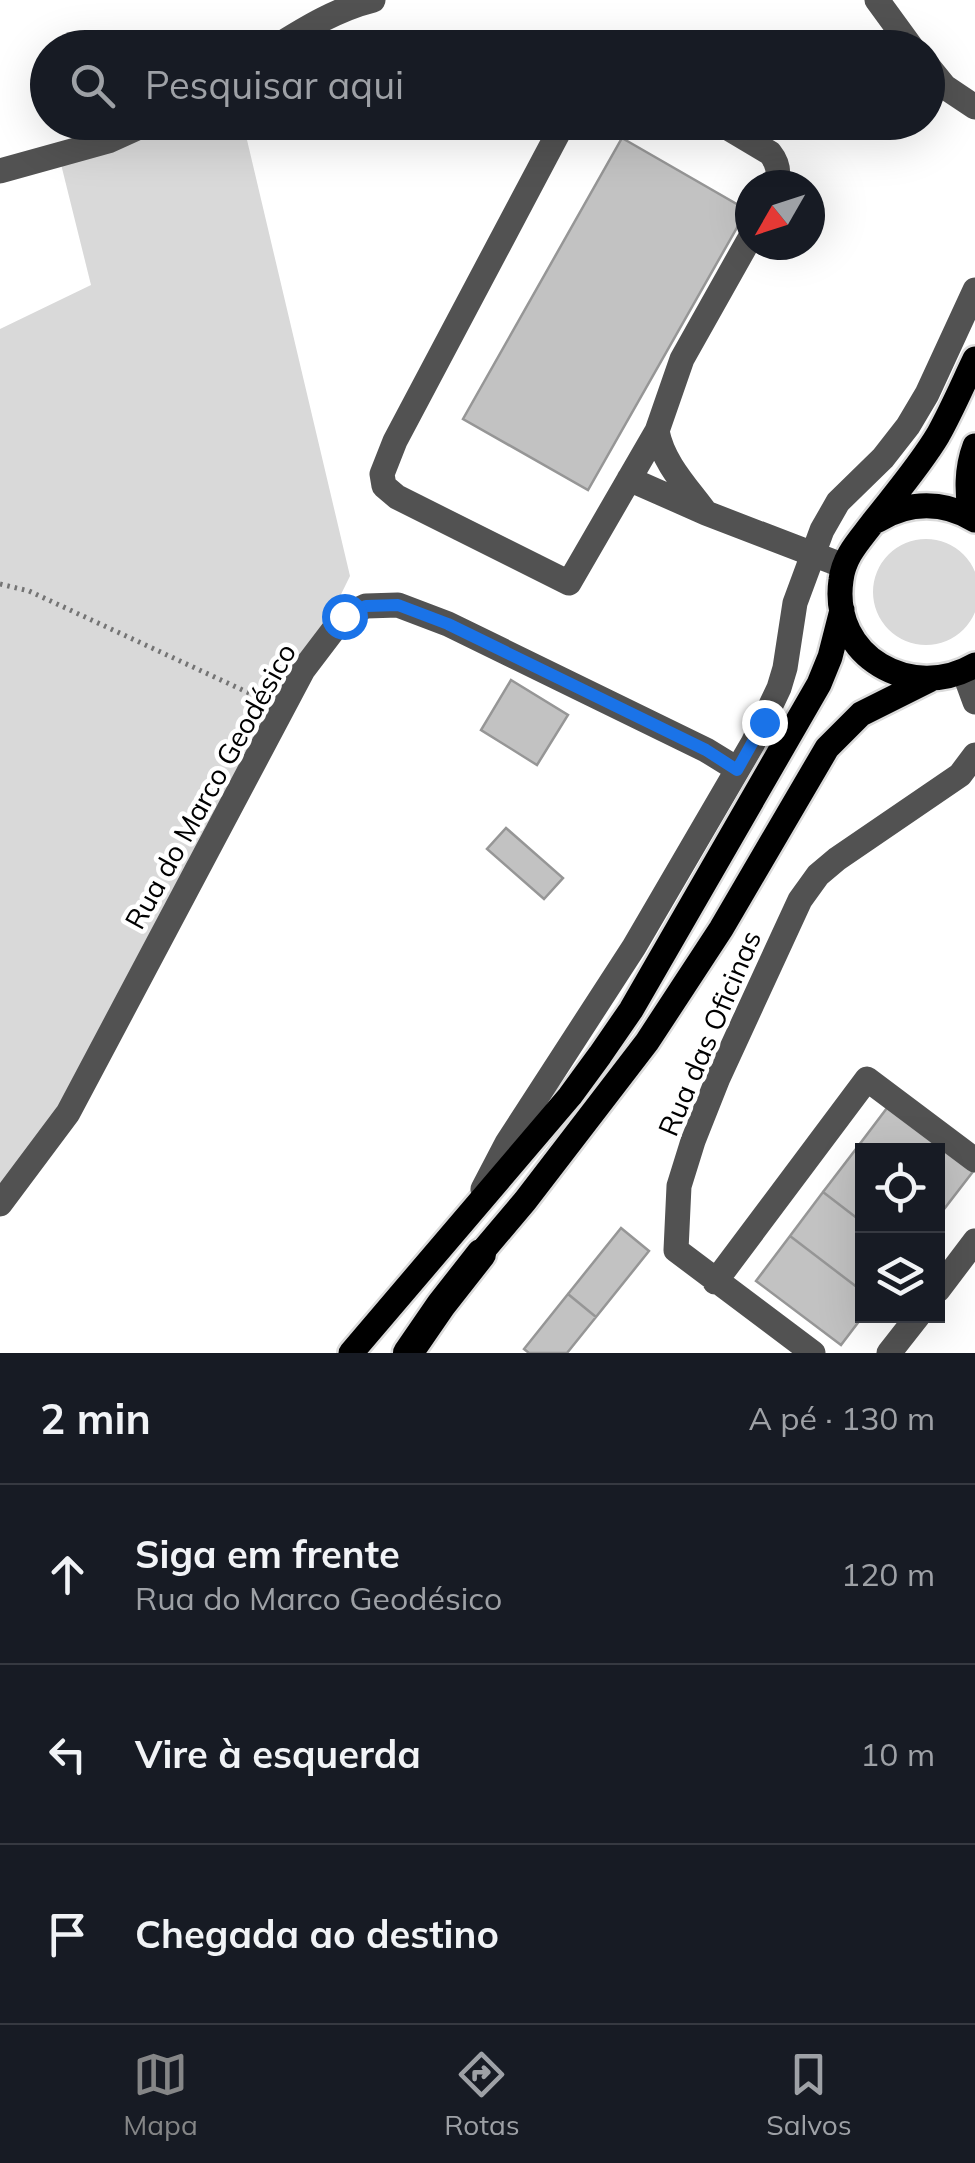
<!DOCTYPE html>
<html lang="pt">
<head>
<meta charset="utf-8">
<style>
  body { margin:0; font-family:Mulish,sans-serif; background:#242831; color:#f1f3f6 }
  .controls { position:absolute; right:30px; bottom:30px; display:grid; overflow:hidden; border-radius:0px; box-shadow:0 10px 40px #0002 }
  .controls button { width:90px; height:90px; display:grid; place-items:center; padding:0; border:0; border-bottom:2px solid #363941; background:#171b24; color:#f1f3f6; font:50px sans-serif }
  .compass { position:absolute; left:735px; top:170px; width:90px; height:90px; border-radius:50%; background:#171b24; box-shadow:0 10px 40px #0002; rotate:231deg }
  .stop { position:absolute; width:30px; height:30px; margin:-22px; border:8px solid #1a73e8; border-radius:50%; background:#fff }
  .stop.end { background:#1a73e8; border-color:#fff; box-shadow:0 2px 10px #0008 }
  .list { margin:0; padding:0; list-style:none }
  h2 { display:flex; justify-content:space-between; align-items:center; height:130px; margin:0; padding:0 40px; font-size:42px }
  h2 small { font-size:32px; font-weight:400; color:#9ea1a6 }
  .list li { display:grid; grid-template-columns:65px 1fr auto; gap:30px; align-items:center; box-sizing:border-box; height:180px; padding:0 40px; border-top:2px solid #363941 }
  .list b { display:block; font-size:38px; white-space:nowrap }
  .list p { margin:0; font-size:32px; white-space:nowrap; color:#9ea1a6 }
  .list em { font-size:32px; font-style:normal; color:#9ea1a6 }
  .icon { flex:none; width:55px; height:55px; fill:none; stroke:currentColor; stroke-width:2; stroke-linecap:round; stroke-linejoin:round }
  .map { position:relative; flex:none; width:975px; height:1353px; overflow:hidden }
  .search { position:absolute; background:#171b24; box-shadow:0 10px 40px #0002; left:30px; right:30px; top:30px; height:110px; display:flex; align-items:center; gap:25px; box-sizing:border-box; padding:0 35px; border-radius:55px; color:#9ea1a6; font-size:38px }
  .sheet { height:670px; background:#171b24 }
  nav { display:flex; justify-content:space-around; align-items:center; box-sizing:border-box; height:140px; border-top:2px solid #363941; background:#171b24; font-size:28px; color:#9ea1a6 }
  nav a { display:grid; justify-items:center; gap:5px }
  nav .on { color:#858687 }
  .map>svg:first-child { display:block }
</style>
</head>
<body>
<div class="map">
<svg width="975" height="1353" viewBox="0 0 975 1353">
  <rect width="100%" height="100%" fill="#fff"/>
  <path fill="#d9d9d9" d="M 243,123 L 350,576 L 192,898 L 0,1197 L 0,329 L 91,285 L 56,144 Z
    M873 592a53 53 0 1 1 106 0a53 53 0 1 1-106 0Z"/>
  <path fill="#c2c2c2" stroke="#969696" stroke-width="2.5" d="M 622,138 L 747,210 L 588,490 L 463,419 Z
    M 511,680 L 568,715 L 537,765 L 481,730 Z
    M 506,828 L 563,878 L 544,899 L 487,849 Z
    M 890,1104 L 975,1169 L 941,1213 L 938,1210 L 938,1150 L 862,1150 L 862,1153 L 856,1149 Z
    M 856,1149 L 862,1153 L 862,1222 L 823,1192 Z
    M 823,1192 L 862,1222 L 862,1291 L 790,1236 Z
    M 621,1228 L 649,1251 L 596,1317 L 568,1294 Z
    M 790,1236 L 862,1291 L 863,1316 L 841,1345 L 756,1281 Z
    M 568,1294 L 596,1317 L 567,1353 L 529,1353 L 524,1349 Z"/>
  <g fill="none" stroke-linecap="round" stroke-linejoin="round">
    <defs>
      <path id="major" d="M 975,359 C 963,384 952,410 938,435 C 920,465 896,493 874,521 C 860,540 844,555 841,580 C 830,657 912,702 975,665
        M 971,517 C 967,493 966,470 975,446
        M 878,520 C 909,501 944,501 975,520
        M 470,1266 L 525,1201 L 647,1042 L 721,929 L 827,748 L 861,714 L 929,680
        M 351,1353 L 570,1096 L 600,1055 L 631,1010 L 819,684 L 830,657 L 842,610"/>
      <path id="highway" d="M 408,1353 L 441,1305 L 481,1254"/>
    </defs>
    <use href="#major" stroke="#dbdbdb" stroke-width="30"/>
    <use href="#highway" stroke="#dbdbdb" stroke-width="35"/>
    <path stroke="#747474" stroke-width="5" stroke-dasharray="2.5 5" stroke-linecap="butt" d="M 0,584 L 29,591 L 262,699"/>
    <path stroke="#525252" stroke-width="25" d="M 877,0 L 912,48
      M 274,48 C 306,28 337,9 373,0
      M 928,66 L 945,87 L 975,107
      M 564,122 L 395,441 L 382,474 L 384,486 L 397,497 L 569,583 L 657,431 L 682,359 L 750,238
      M 718,122 L 770,153 C 778,163 780,172 776,185
      M 0,171 L 108,141 L 150,122
      M 657,431 C 663,463 687,487 706,513
      M 629,479 L 706,513 L 844,566
      M 964,672 L 975,702
      M 483,1189 L 507,1143 L 634,947 L 753,743 L 779,688 L 785,668 L 795,603 L 822,530 L 838,502 L 883,458 L 908,426 L 927,394 L 975,290
      M 0,1204 L 68,1113 L 303,670 L 344,616 L 366,606 L 398,605 L 448,624 L 706,750 L 737,769
      M 715,1282 L 867,1079 L 975,1160
      M 938,1290 L 975,1241
      M 813,1353 L 676,1250 L 679,1186 L 693,1141 L 718,1078 L 800,900 L 818,875 L 837,859 L 960,775 L 975,755
      M 889,1353 L 918,1316"/>
    <use href="#major" stroke="#000" stroke-width="25"/>
    <use href="#highway" stroke="#000" stroke-width="30"/>
  </g>
  <g fill="none" stroke-linecap="round" stroke-linejoin="round">
    <path stroke="#1a73e8" stroke-width="12" d="M 344,616 L 366,606 L 398,605 L 448,624 L 706,750 L 737,770 L 764,722"/>
  </g>
  <g text-anchor="middle" dominant-baseline="central" stroke-width="9" stroke-linejoin="round" paint-order="stroke">
    <g font-size="28" fill="#000" stroke="#fff">
      <text transform="translate(210 786) rotate(-61)">Rua do Marco Geodésico</text>
      <text transform="translate(709 1033) rotate(-67)">Rua das Oficinas</text>
    </g>
  </g>
</svg>
<div class="controls">
<button><svg class="icon" aria-label="locate" viewBox="0 0 24 24"><circle cx="12" cy="12" r="6"/><path d="M12 2v4M12 18v4M2 12h4M18 12h4"/></svg></button>
<button><svg class="icon" aria-label="layers" viewBox="0 0 24 24"><path d="M12 4l9 5-9 5-9-5zM3 14l9 5 9-5"/></svg></button>
</div>
<svg class="compass" viewBox="-18 -18 36 36"><path d="M0-13l5 13h-10z" fill="#e53935"/><path d="M0 13l5-13h-10z" fill="#9ea1a6"/></svg>
<div class="stop" style="left:344px;top:616px"></div>
<div class="stop end" style="left:764px;top:722px"></div>
<div class="search"><svg class="icon" aria-label="search" viewBox="0 0 24 24"><circle cx="10" cy="10" r="6"/><path d="M15 15l6 6"/></svg>Pesquisar aqui</div>
</div>
<section class="sheet">
<h2>2 min<small>A pé · 130 m</small></h2>
<ul class="list">
<li><svg class="icon" aria-label="ahead" viewBox="0 0 24 24"><path d="M12 20V5M6 11l6-6 6 6"/></svg><div><b>Siga em frente</b><p>Rua do Marco Geodésico</p></div><em>120 m</em></li>
<li><svg class="icon" aria-label="left" viewBox="0 0 24 24"><path d="M17 20v-9H6M10 6l-5 5 5 5"/></svg><div><b>Vire à esquerda</b></div><em>10 m</em></li>
<li><svg class="icon" aria-label="arrive" viewBox="0 0 24 24"><path d="M6 21V4h12l-3 4 3 4H6"/></svg><div><b>Chegada ao destino</b></div></li>
</ul>
</section>
<nav>
<a class="on"><svg class="icon" aria-label="map" viewBox="0 0 24 24"><path d="M3 6l6-2 6 2 6-2v14l-6 2-6-2-6 2zM9 4v14M15 6v14"/></svg>Mapa</a>
<a><svg class="icon" aria-label="directions" viewBox="0 0 24 24"><path d="M12 3l9 9-9 9-9-9zM9 14v-3h6M13 9l2 2-2 2"/></svg>Rotas</a>
<a><svg class="icon" aria-label="saved" viewBox="0 0 24 24"><path d="M7 4h10v16l-5-4-5 4z"/></svg>Salvos</a>
</nav>
</body>
</html>
